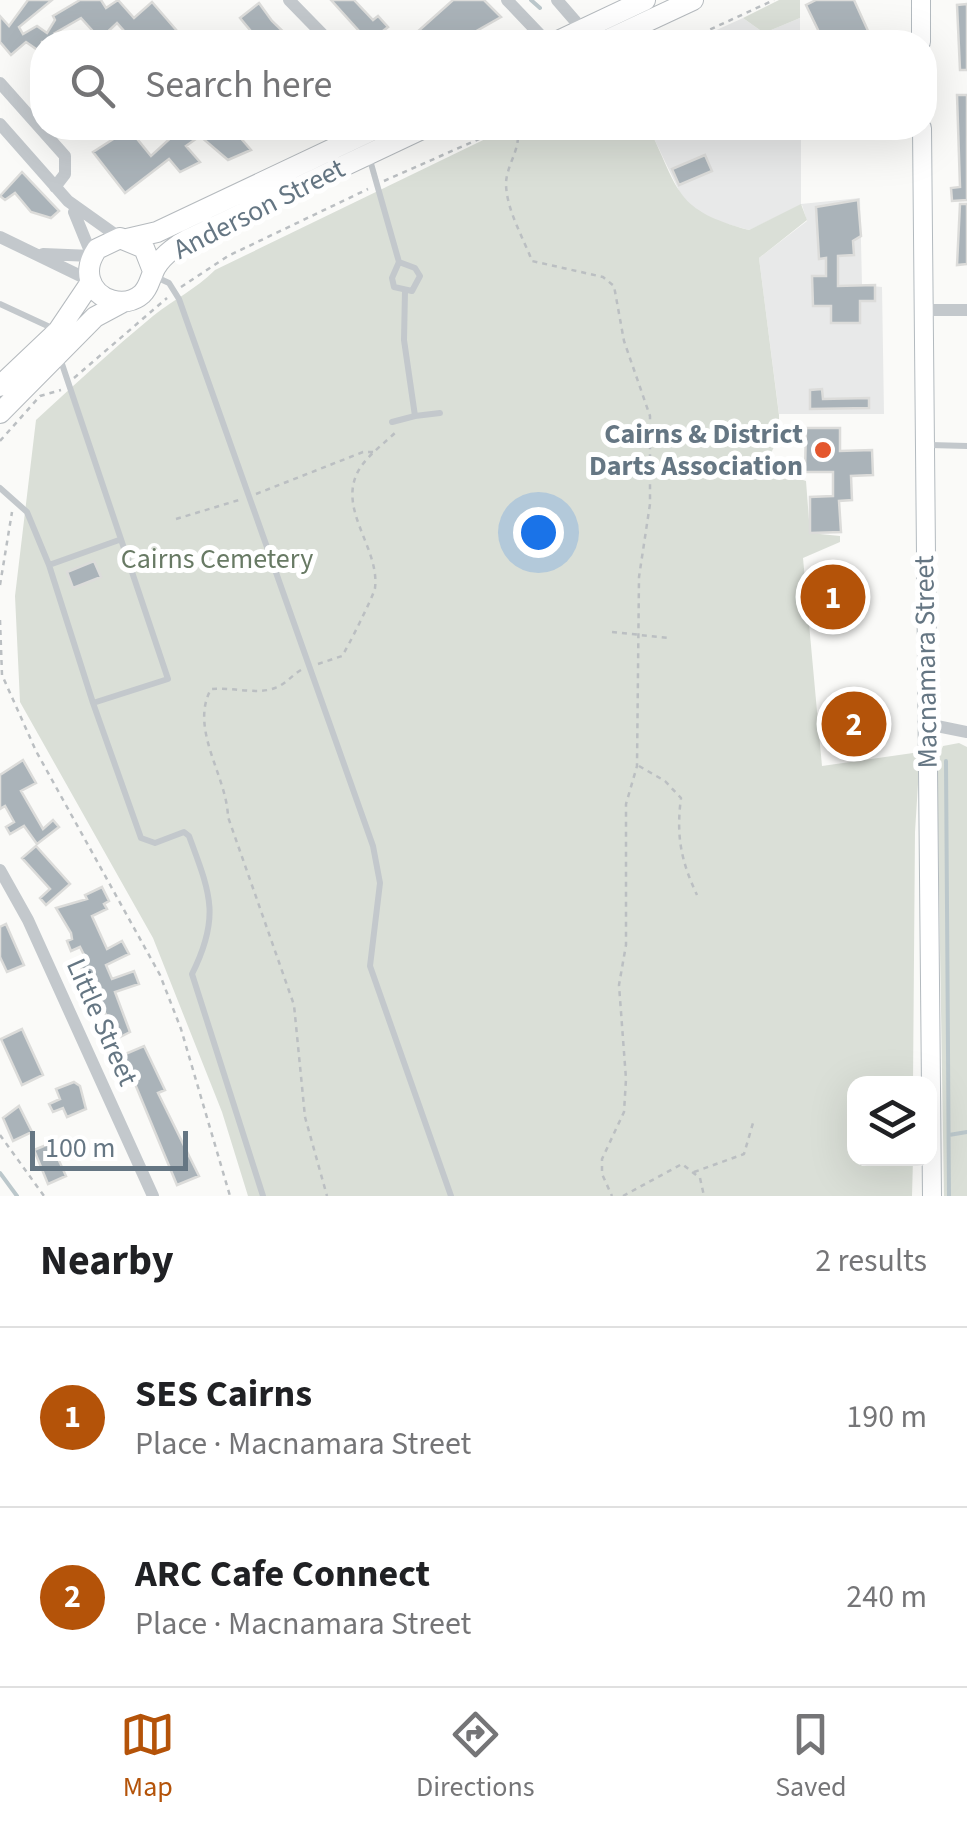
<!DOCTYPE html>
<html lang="en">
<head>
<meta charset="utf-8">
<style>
  body { margin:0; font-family:"Source Sans 3",sans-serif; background:#f2f2f2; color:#202124 }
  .controls { position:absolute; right:30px; bottom:30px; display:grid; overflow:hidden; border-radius:20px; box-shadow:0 10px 40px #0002 }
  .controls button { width:90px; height:90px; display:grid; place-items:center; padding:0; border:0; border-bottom:2px solid #e0e0e0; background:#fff; color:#202124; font:50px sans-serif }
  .scale { position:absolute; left:30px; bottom:25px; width:158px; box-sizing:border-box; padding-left:10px; border:5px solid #657683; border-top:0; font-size:28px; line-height:35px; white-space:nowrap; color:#657683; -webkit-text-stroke:8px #fff; paint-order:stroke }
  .you { position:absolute; left:538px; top:532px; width:35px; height:35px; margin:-25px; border:8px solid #fff; border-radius:50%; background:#1a73e8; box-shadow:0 0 0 15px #1a73e833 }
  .badge { display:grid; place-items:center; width:65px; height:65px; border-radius:50%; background:#b45309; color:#fff; font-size:32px; font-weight:700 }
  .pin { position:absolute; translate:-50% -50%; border:5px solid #fff; box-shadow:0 2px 10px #0006 }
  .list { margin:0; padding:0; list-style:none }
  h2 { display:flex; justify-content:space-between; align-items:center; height:130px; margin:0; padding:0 40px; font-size:42px }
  h2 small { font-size:32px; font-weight:400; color:#757577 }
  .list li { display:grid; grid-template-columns:65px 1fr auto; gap:30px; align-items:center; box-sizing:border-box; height:180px; padding:0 40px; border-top:2px solid #e0e0e0 }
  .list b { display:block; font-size:38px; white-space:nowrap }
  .list p { margin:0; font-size:32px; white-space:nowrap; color:#757577 }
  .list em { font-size:32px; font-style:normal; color:#757577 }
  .icon { flex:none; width:55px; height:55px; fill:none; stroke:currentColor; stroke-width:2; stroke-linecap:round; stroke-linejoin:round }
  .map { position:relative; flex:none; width:967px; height:1196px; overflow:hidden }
  .search { position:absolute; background:#fff; box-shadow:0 10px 40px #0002; left:30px; right:30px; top:30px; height:110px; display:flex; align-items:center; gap:25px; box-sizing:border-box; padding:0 35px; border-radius:40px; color:#757577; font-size:38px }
  .sheet { height:490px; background:#fff }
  nav { display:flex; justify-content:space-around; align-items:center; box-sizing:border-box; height:140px; border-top:2px solid #e0e0e0; background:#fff; font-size:28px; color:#757577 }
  nav a { display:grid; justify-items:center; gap:5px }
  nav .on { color:#b45309 }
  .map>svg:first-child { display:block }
</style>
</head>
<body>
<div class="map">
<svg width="967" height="1196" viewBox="0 0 967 1196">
  <rect width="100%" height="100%" fill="#fafaf8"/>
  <path fill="#e8e9e9" d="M 743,18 L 764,33 L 800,18 L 800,42 L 690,42 Z
    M 649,128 L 801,128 L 801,204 L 860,198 L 862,285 L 882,287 L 884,414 L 779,414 L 759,258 L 807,221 L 802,205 L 749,230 L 705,218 L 683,199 Z"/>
  <path fill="#dadfd7" d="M 779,0 L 800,0 L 800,18 L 764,33 L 743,18 Z
    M 508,128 L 649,128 C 680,192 675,210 749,230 L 801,204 L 807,220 L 759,258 L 779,415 L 779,437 L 769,457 L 775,471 L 806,481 L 810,533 L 840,536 L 840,542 L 803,558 L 822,766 L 920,752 L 915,832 L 913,1083 L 854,1084 L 854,1158 L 913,1159 L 912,1196 L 248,1196 L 222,1112 L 153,938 L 20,702 L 15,596 L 36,420 C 75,384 113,349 153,316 C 174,299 195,290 215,270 Z
    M 959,743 L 967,747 L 967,1196 L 944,1196 L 937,761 L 943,746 Z"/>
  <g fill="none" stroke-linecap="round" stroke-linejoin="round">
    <path stroke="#bbc7cb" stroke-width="4" d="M 531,0 L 540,8
      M 946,761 L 949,1196
      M 949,1135 L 967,1132
      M 0,1173 L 17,1196"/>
  </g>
  <path fill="#aab3b9" stroke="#dcdcda" stroke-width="2.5" d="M 28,0 L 52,0 L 19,27 L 23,34 L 37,26 L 47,33 L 55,20 L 53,16 L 80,0 L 101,0 L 106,8 L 118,0 L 134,18 L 152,2 L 178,32 L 166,42 L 134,42 L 117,23 L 100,39 L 81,18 L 55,33 L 69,42 L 42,42 L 42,53 L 26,42 L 11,55 L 0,42 L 0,16 L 9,26 Z
    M 331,0 L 354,0 L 373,20 L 378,16 L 388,27 L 369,42 Z
    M 453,0 L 484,0 L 501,17 L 457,42 L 406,42 Z
    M 816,0 L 854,0 L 869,33 L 847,42 L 807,42 L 821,36 L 806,5 Z
    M 259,3 L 272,21 L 294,42 L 260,42 L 240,18 Z
    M 967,4 L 967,70 L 960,70 L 957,5 Z
    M 957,95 L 967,95 L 967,200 L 952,201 L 951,188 L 960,187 Z
    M 170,128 L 232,128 L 251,150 L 228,160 L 200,136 L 186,146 L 200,162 L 180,172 L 169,159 L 125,193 L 93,152 L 129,129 L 151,156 L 175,134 Z
    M 807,128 L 872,128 L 872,136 L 807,137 Z
    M 705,155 L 712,171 L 679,185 L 672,169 Z
    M 22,172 L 59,211 L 51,218 L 31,212 L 15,193 L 5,200 L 0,196 Z
    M 858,200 L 861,236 L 853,241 L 854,255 L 838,256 L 838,286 L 875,285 L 875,301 L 860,301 L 860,323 L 831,323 L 831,306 L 813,306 L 812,276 L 826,276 L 826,258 L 819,259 L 816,207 Z
    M 960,204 L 967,204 L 967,264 L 957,265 Z
    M 822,389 L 823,399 L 869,398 L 869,408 L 810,409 L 810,390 Z
    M 806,428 L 840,428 L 840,451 L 872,450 L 873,475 L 851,476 L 852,500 L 839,501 L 841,532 L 810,533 L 810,497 L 833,496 L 833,472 L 805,472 Z
    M 94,561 L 101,577 L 73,588 L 67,572 Z
    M 814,572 L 851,572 L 851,622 L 815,623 Z
    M 870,710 L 871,737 L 838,739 L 837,711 Z
    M 23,760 L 36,783 L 21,791 L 43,829 L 53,820 L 59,827 L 37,844 L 24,826 L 10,834 L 6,827 L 14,822 L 5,806 L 0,809 L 0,775 Z
    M 36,846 L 70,884 L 46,905 L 40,898 L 50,889 L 22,858 Z
    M 102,887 L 109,901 L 104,904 L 107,909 L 92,916 L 107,949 L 122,941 L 129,954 L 106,965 L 112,979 L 134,971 L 139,984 L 115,992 L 130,1032 L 118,1038 L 104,1011 L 100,1013 L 81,967 L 87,961 L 80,947 L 71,951 L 67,941 L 72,939 L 71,933 L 56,908 L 87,899 L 85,895 Z
    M 6,924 L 24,965 L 7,972 L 0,957 L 0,927 Z
    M 22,1029 L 43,1075 L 22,1085 L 1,1039 Z
    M 144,1046 L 165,1090 L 158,1093 L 199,1176 L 177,1185 L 123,1055 Z
    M 74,1082 L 80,1086 L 86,1109 L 67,1117 L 63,1108 L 53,1112 L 49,1104 L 60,1099 L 56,1089 Z
    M 19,1106 L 32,1132 L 13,1141 L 3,1118 Z
    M 51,1143 L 66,1176 L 48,1184 L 34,1150 Z"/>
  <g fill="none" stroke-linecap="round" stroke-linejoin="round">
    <defs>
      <path id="secondary" d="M 921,0 L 921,42
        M 922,128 L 932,1196"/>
      <path id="primary" d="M 556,42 L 645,0
        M 603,42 L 693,0
        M 127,239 L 157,232 L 377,128
        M 153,271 L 144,248 L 120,238 L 97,249 C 91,258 87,267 90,279 C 96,301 125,309 142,294 C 149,287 149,281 153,273 C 158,259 174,247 187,240 L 424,128
        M 0,386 L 58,331 L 91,282
        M 0,413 L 95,317 L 123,302"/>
    </defs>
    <use href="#secondary" stroke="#b3babf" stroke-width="20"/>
    <use href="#primary" stroke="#b5babe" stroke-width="22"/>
    <path stroke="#bbbfc2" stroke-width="2.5" stroke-dasharray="5 5" stroke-linecap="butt" d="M 683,42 L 774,0
      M 517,128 C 522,148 507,163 506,183 C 506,209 523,237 532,261 L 603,277 L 614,286 L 624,341 L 650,416 L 650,504 L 639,577 L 637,766 L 626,804 L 626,945 L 619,985 L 626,1079 L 624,1112 L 602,1159 L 602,1174 L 612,1196
      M 384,181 L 504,128
      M 181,287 L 228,256 L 368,189
      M 74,378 L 167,298
      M 0,441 L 40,396 L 61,390
      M 256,494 L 363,452 L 375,452
      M 176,519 L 239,500
      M 0,585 L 12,512
      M 0,620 L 2,675 L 36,751 L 160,975 L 181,1029 L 230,1196
      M 612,632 L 669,638
      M 318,664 L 342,656 C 347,649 374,595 375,588 C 380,547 335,508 360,468 C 369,454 386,442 398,430
      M 301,670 C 292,675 286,684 275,688 C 257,695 232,687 211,689 C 189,729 227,776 228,817 L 294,1005 L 305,1117 L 327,1196
      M 639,766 L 665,781 L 681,798 C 676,836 681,861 697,895
      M 0,1135 L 44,1196
      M 694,1172 L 744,1154 L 753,1123
      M 623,1196 L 682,1164 L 700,1178 L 704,1196"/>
    <path stroke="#c3c8cc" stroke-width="6" d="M 370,160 L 399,262 L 415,268 L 420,276 L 412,291 L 394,287 L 392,278 L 399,262
      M 156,277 L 169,283 L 179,299 L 373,846 L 380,883 L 370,966 L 451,1196
      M 405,291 L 404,340 L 415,416 L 440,413
      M 0,304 L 52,328
      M 61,361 L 168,679 L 93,703 L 49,565 L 119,540
      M 392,422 L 415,416
      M 930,445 L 967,446
      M 0,488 L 27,512 L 49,565
      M 93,703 L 141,838 L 155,843 L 184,832 L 189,836 C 210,893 221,916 192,974 L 263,1196"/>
    <path stroke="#c3c8cc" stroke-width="12" d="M 289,0 L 330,42
      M 507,0 L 547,42
      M 557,0 L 583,30
      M 0,83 L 65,156 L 65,174 L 55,187
      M 0,124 L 68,201 L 120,238
      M 74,212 L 92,256
      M 0,237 L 91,281
      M 43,254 L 92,256
      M 923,310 L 967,310
      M 927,724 L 967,732
      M 0,870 L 28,920 L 153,1196"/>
    <use href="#secondary" stroke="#fff" stroke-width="18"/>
    <use href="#primary" stroke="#fff" stroke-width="20"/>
  </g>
  <circle fill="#e4572e" stroke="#fff" stroke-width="4" cx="823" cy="450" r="10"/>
  <g text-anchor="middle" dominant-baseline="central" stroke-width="10" stroke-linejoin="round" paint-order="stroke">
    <g font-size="28" fill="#657683" stroke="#fff">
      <text transform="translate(259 209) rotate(-27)">Anderson Street</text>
      <text transform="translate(926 662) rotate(-91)">Macnamara Street</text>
      <text transform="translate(102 1022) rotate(66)">Little Street</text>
    </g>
    <g font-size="28" font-weight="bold" fill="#657683" stroke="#fff" text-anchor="end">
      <text x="803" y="434">Cairns &amp; District<tspan x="803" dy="32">Darts Association</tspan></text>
    </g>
    <g font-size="28" fill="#687a64" stroke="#fff">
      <text x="217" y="559">Cairns Cemetery</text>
    </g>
  </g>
</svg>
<div class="controls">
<button><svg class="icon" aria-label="layers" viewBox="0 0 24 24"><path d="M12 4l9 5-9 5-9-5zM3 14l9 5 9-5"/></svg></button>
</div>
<div class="scale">100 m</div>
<div class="you"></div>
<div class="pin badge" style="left:833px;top:597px">1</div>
<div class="pin badge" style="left:854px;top:724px">2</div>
<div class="search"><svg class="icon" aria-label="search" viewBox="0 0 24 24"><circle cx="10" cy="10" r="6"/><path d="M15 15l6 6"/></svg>Search here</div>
</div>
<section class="sheet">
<h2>Nearby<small>2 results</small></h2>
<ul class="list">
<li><span class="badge">1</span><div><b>SES Cairns</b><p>Place · Macnamara Street</p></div><em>190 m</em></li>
<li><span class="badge">2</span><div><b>ARC Cafe Connect</b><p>Place · Macnamara Street</p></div><em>240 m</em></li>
</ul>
</section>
<nav>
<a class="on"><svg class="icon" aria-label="map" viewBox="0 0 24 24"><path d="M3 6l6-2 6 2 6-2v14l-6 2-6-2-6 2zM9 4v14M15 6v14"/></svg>Map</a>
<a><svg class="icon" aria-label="directions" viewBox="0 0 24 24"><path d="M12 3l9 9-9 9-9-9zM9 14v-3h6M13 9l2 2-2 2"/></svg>Directions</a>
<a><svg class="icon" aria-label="saved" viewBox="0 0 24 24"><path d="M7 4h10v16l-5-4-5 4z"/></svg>Saved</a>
</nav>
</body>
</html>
